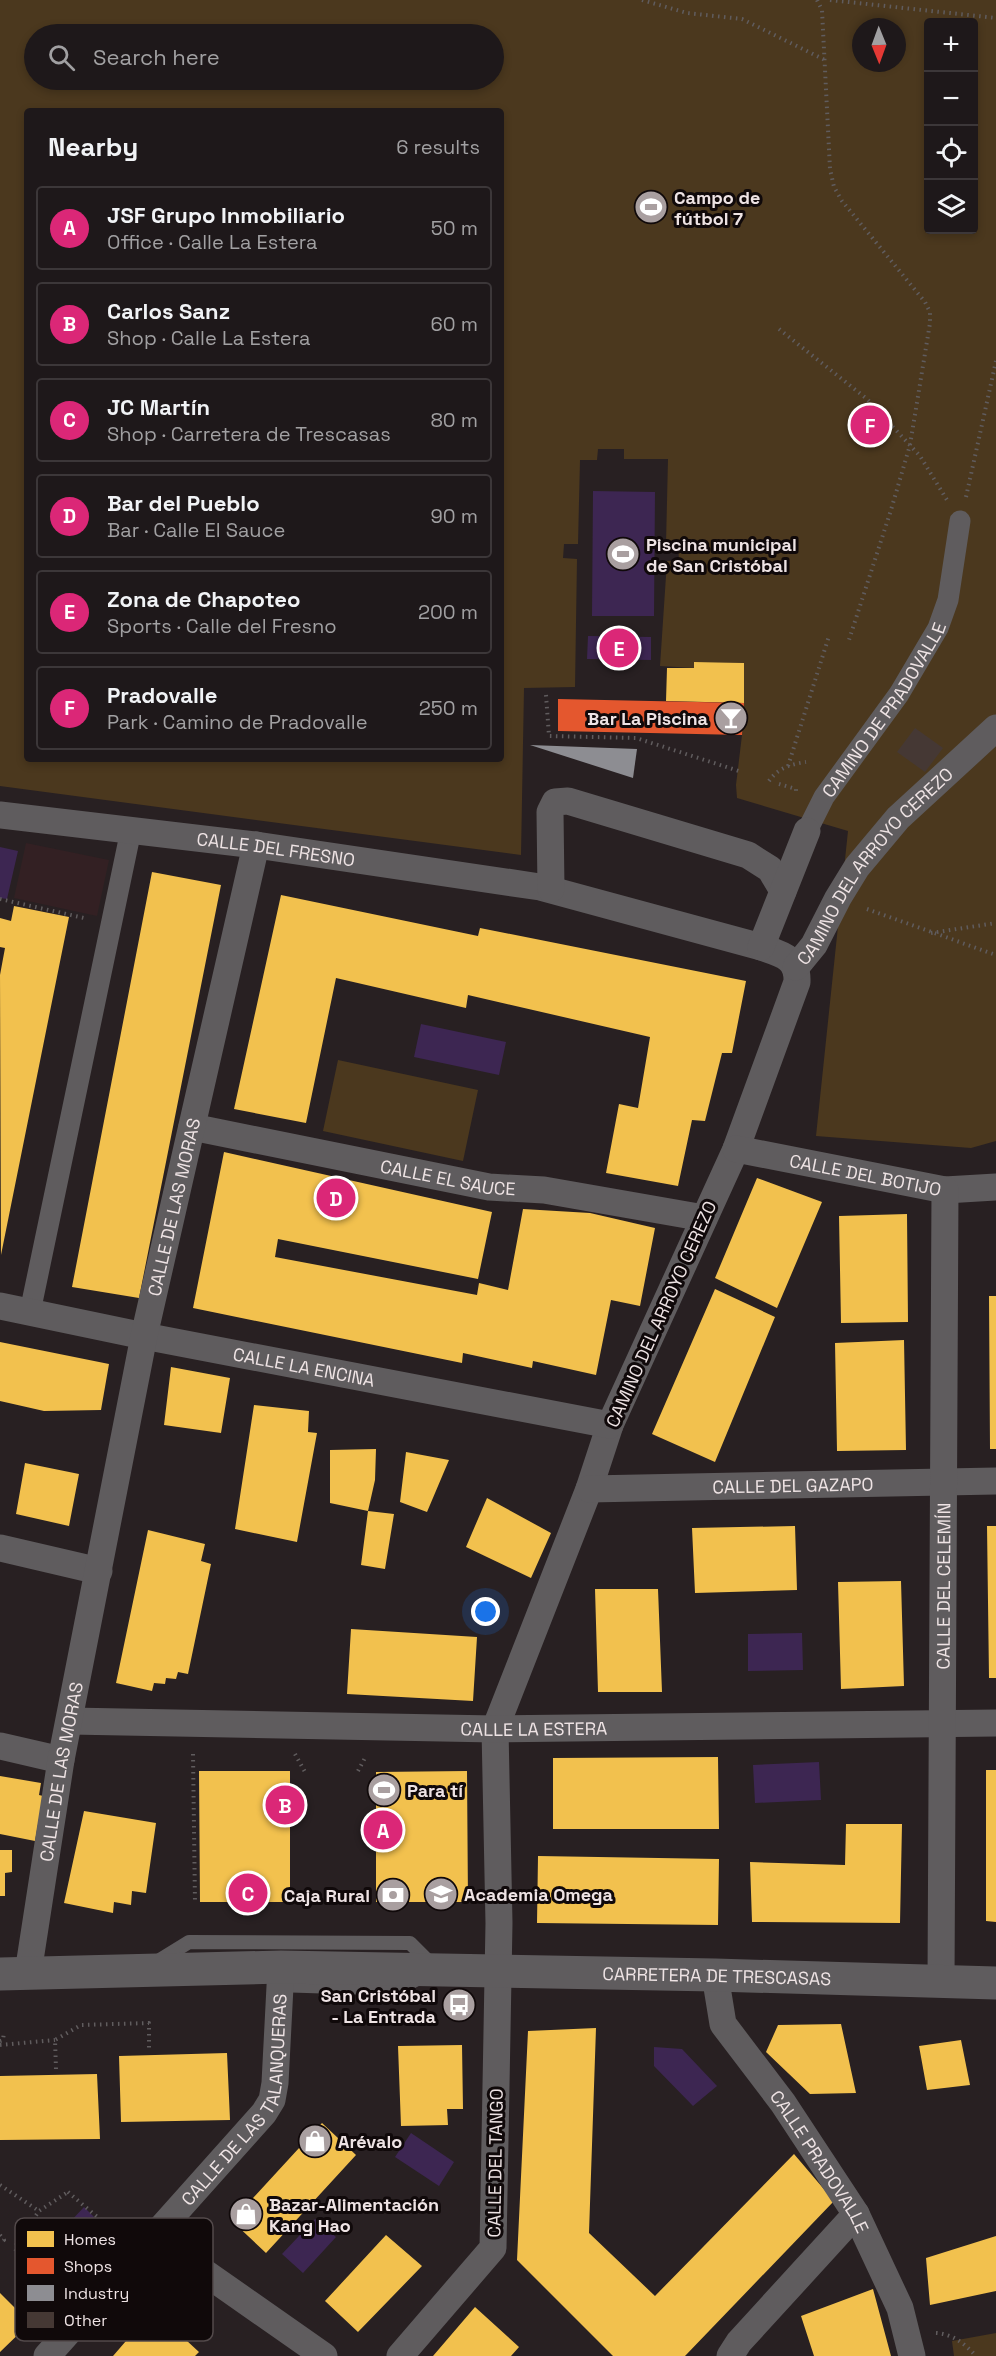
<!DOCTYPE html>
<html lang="en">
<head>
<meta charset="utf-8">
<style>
  body { margin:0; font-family:"Space Grotesk",sans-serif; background:#262123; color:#f1f3f6 }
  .controls { position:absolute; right:18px; top:18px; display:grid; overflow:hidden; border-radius:6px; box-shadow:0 3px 9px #0003 }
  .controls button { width:54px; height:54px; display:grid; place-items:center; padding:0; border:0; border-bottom:2px solid #3c3739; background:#1e181a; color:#f1f3f6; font:30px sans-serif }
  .compass { position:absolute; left:852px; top:18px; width:54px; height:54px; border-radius:50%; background:#1e181a; box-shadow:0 3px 9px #0003; rotate:179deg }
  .you { position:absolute; left:486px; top:1612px; width:21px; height:21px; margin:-15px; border:4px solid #fff; border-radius:50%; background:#1a73e8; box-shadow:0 0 0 9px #1a73e833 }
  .badge { display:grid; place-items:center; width:39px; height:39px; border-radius:50%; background:#db2777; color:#fff; font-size:20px; font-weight:700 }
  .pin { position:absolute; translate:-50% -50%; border:3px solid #fff; box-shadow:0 2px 6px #0006 }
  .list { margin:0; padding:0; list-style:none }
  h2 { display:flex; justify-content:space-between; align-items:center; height:78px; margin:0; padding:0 24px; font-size:26px }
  h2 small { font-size:20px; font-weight:400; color:#a1a0a2 }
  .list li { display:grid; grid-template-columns:39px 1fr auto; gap:18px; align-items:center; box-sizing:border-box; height:84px; margin:0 12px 12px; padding:0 12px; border:2px solid #3c3739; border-radius:6px }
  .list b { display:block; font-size:22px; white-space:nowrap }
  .list p { margin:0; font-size:20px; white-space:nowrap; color:#a1a0a2 }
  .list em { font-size:20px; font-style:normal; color:#a1a0a2 }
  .icon { flex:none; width:33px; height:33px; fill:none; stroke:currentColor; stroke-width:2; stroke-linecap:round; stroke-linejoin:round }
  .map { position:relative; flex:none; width:996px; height:2356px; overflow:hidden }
  .search { position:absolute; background:#1e181a; box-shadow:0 3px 9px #0003; left:24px; top:24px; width:480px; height:66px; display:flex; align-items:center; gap:15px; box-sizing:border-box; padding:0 21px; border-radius:33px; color:#a1a0a2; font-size:22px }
  .panel { position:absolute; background:#1e181a; box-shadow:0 3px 9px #0003; left:24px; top:108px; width:480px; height:654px; border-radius:6px }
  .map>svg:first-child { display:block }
</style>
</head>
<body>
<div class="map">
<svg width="996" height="2356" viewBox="0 0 996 2356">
  <rect width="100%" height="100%" fill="#282022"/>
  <path fill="#332023" d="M 26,843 L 109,860 L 97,916 L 14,898 Z"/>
  <path fill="#4b381e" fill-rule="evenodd" d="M 0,0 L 996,0 L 996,1141 L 971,1148 L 816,1136 L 848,831 L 737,798 L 736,785 L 742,735 L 744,663 L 695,662 L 694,668 L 660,666 L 667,561 L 679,561 L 678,544 L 666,544 L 668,459 L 624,459 L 624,449 L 598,449 L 597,460 L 580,460 L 578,544 L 564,544 L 563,558 L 577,559 L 575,687 L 524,688 L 521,855 L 0,786 ZM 928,22 L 974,22 L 974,230 L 928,230 ZM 861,27 L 897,27 L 897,63 L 861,63 ZM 34,34 L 494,34 L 494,80 L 34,80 ZM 27,111 L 501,111 L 501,759 L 27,759 Z
    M 338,1060 L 478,1090 L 463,1161 L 323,1131 Z
    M 996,2333 L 996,2356 L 954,2356 L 952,2341 Z"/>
  <path fill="#3d2652" d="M 593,491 L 655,492 L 654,616 L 592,616 Z
    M 588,636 L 651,637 L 651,660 L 587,659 Z
    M 0,847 L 18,851 L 7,899 L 0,898 Z
    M 421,1024 L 506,1042 L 499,1075 L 414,1057 Z
    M 802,1633 L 803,1670 L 748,1671 L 748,1634 Z
    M 819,1762 L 821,1800 L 755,1803 L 753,1765 Z
    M 654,2047 L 682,2049 L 717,2086 L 693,2106 L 654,2066 Z
    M 411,2133 L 454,2162 L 439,2186 L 395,2157 Z
    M 84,2207 L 106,2229 L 61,2278 L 24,2244 L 41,2225 L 55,2238 Z
    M 315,2219 L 336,2237 L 303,2273 L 282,2254 Z"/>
  <path fill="#f2c14e" d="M 694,662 L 744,663 L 744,703 L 666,701 L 667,668 L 694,668 Z
    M 152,872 L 221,885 L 139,1298 L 72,1287 Z
    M 281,895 L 478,936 L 480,928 L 746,981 L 732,1053 L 722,1053 L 705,1121 L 692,1120 L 678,1186 L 606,1173 L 619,1104 L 638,1108 L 650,1037 L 468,995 L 466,1008 L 336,978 L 306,1123 L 234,1109 Z
    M 14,906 L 69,917 L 1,1255 L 0,975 L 5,948 L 0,947 L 0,918 L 11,921 Z
    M 224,1152 L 492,1212 L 478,1279 L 278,1239 L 275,1257 L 477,1295 L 479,1283 L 508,1290 L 523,1209 L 590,1213 L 655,1228 L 640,1306 L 611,1300 L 596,1375 L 533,1361 L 532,1368 L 463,1353 L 462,1363 L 193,1308 Z
    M 757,1178 L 822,1202 L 777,1308 L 715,1278 Z
    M 907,1214 L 908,1322 L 841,1323 L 839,1216 Z
    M 715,1289 L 775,1317 L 715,1462 L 652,1434 Z
    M 989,1296 L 996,1296 L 996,1449 L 990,1449 Z
    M 904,1340 L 906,1450 L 837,1451 L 835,1343 Z
    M 0,1342 L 109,1364 L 101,1410 L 44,1411 L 0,1401 Z
    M 171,1367 L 230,1378 L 221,1433 L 164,1425 Z
    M 254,1405 L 309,1411 L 308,1432 L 317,1433 L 297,1542 L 235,1529 Z
    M 376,1449 L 375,1480 L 368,1511 L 330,1503 L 330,1450 Z
    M 406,1452 L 449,1460 L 427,1512 L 400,1502 Z
    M 25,1463 L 79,1474 L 69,1526 L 16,1514 Z
    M 487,1498 L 551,1533 L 531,1578 L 466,1547 Z
    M 368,1511 L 394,1514 L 385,1569 L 361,1565 Z
    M 795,1526 L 797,1590 L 695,1593 L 692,1528 Z
    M 987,1526 L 996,1526 L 996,1678 L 989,1678 Z
    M 148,1530 L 205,1544 L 201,1561 L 211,1564 L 188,1674 L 178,1672 L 176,1679 L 166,1678 L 165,1684 L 154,1683 L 152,1691 L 116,1683 Z
    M 901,1581 L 904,1686 L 841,1689 L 838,1582 Z
    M 595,1589 L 658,1589 L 662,1692 L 598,1692 Z
    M 351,1629 L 477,1637 L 473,1701 L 347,1694 Z
    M 718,1757 L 719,1829 L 553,1829 L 553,1758 Z
    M 986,1770 L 996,1770 L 996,1922 L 986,1921 Z
    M 199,1771 L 290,1771 L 290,1902 L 200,1902 Z
    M 467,1771 L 468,1902 L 376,1902 L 376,1772 Z
    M 0,1776 L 41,1783 L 39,1795 L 43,1796 L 35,1841 L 0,1834 Z
    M 84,1811 L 156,1823 L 146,1893 L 132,1891 L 131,1905 L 114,1902 L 113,1913 L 64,1903 Z
    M 846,1824 L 902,1824 L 900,1923 L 752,1922 L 750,1862 L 845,1865 Z
    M 0,1850 L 12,1850 L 12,1872 L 5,1873 L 5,1896 L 0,1896 Z
    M 538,1856 L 719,1859 L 718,1925 L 537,1923 Z
    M 452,1992 L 466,1992 L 465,2013 L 451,2013 Z
    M 841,2024 L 856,2093 L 810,2094 L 766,2052 L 778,2025 Z
    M 596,2028 L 589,2233 L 655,2296 L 794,2154 L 834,2201 L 685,2356 L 613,2356 L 517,2260 L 528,2031 Z
    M 961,2040 L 970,2085 L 927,2090 L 919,2046 Z
    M 462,2045 L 463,2109 L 447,2109 L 448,2125 L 401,2126 L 398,2046 Z
    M 227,2053 L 230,2120 L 121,2122 L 119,2056 Z
    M 97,2074 L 100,2139 L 0,2140 L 0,2076 Z
    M 322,2123 L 356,2155 L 266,2253 L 232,2221 Z
    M 386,2235 L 422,2266 L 358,2332 L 325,2301 Z
    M 996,2236 L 996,2291 L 930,2305 L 926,2258 Z
    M 873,2289 L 891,2356 L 814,2356 L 801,2316 Z
    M 0,2293 L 30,2323 L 0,2352 Z
    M 475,2307 L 519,2347 L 511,2356 L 433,2356 Z
    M 145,2319 L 166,2335 L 173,2328 L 199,2352 L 195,2356 L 113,2356 Z"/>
  <path fill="#e4572e" d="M 558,699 L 744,703 L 742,735 L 558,731 Z"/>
  <path fill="#8d8d92" d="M 530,745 L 637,749 L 633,778 Z"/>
  <path fill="#453834" d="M 915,728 L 943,748 L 925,772 L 897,752 Z"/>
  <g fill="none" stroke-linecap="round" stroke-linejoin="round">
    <path stroke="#605c5e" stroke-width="4" stroke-dasharray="1.5 4.5" stroke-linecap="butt" d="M 642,0 L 687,13 L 742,19 L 825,60
      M 817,0 L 822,10 L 830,169 L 834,187 L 842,201 L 925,302 L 930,312 L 930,323 L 910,445 L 891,510 L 848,643
      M 830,0 L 996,18
      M 779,329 L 867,399 L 920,456 L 947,500
      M 966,497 L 996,361
      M 546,695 L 549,736 L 636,738 L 742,772
      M 788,766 L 829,636
      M 769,781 C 778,768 791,764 806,762
      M 779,784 L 796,789 L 796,791
      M 0,899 L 84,918
      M 867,909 L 996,955
      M 931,933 L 996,923
      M 193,1754 L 195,1903
      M 295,1754 L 305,1772
      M 358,1771 L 366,1756
      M 0,2041 L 3,2040 L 4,2032
      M 0,2045 L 55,2040
      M 56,2069 L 55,2040 L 81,2025 L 149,2023 L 149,2051
      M 0,2185 L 39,2211
      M 68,2192 L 116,2233 L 61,2291 L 14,2248 L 39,2211 Z
      M 0,2235 L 4,2240 L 0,2243
      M 936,2333 C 953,2334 965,2344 976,2356"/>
    <path stroke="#5f5c5e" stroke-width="14" d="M 155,1963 L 189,1942 L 410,1943 L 433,1966
      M 276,1985 L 398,1989 L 419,1978"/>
    <g stroke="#5f5c5e" stroke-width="21">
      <path id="s1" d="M 807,831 L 824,797 L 899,694 L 938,628 L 948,600 L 960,521"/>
      <path d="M 30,1312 L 131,830"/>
    </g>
    <g stroke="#5f5c5e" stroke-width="27">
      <path id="s2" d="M 0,815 L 256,845 L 540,887 L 761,947 C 781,954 798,957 797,982 L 736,1149 L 610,1425 L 589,1489 L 495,1729 L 499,1923 L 493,2248 L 400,2356"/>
      <path d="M 551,889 L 550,812 L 555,802 L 568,801 L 748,855 L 770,869 L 783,891"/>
      <path d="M 761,947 L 807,831"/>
      <path id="s3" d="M 796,967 L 814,945 L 838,898 L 857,867 L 898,818 L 996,728"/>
      <path id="s4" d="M 192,1127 L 489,1187 L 544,1190 L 704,1218"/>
      <path id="s5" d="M 736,1149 L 945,1190 L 996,1187"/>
      <path id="s6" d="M 0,1306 L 144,1336 L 610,1425"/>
      <path id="s7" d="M 589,1489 L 996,1481"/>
      <path d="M 0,1548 L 99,1571"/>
      <path id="s8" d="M 70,1721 L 495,1729 L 996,1723"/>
      <path d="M 0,1746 L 61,1760"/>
      <path id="s9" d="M 28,1973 L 61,1760 L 144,1336 L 256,845"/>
      <path id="s10" d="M 715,1975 L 723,2024 L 783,2103 L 856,2214 L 900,2308 L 912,2356"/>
      <path id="s11" d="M 941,1982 L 945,1190"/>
      <path d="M 154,2237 L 324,2356"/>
      <path id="s12" d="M 47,2356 L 264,2113 L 272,2100 L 275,2083 L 281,1967"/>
      <path d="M 730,2356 L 739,2342 L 856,2214"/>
    </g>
    <path stroke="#5f5c5e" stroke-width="33" id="s13" d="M 0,1974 L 281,1967 L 715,1975 L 996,1983"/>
  </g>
  <defs>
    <symbol id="stadium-disc" viewBox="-11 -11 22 22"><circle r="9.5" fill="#a99fa0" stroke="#10090a"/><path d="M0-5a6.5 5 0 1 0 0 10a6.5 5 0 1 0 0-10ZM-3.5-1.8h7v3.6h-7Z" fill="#fff"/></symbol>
    <symbol id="bar-disc" viewBox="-11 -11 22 22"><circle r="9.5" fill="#a99fa0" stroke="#10090a"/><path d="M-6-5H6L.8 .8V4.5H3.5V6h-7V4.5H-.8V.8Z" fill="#fff"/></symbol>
    <symbol id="school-disc" viewBox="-11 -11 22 22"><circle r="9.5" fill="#a99fa0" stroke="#10090a"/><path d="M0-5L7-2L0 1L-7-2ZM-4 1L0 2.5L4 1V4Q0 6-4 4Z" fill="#fff"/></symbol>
    <symbol id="bank-disc" viewBox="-11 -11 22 22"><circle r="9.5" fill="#a99fa0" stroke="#10090a"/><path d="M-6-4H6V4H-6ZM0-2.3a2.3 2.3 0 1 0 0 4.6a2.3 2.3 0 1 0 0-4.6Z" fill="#fff"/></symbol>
    <symbol id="bus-disc" viewBox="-11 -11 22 22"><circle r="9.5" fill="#a99fa0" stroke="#10090a"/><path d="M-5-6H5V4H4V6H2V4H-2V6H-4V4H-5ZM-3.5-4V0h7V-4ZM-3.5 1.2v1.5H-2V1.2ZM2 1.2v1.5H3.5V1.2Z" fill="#fff"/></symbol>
    <symbol id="shop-disc" viewBox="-11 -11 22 22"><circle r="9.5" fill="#a99fa0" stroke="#10090a"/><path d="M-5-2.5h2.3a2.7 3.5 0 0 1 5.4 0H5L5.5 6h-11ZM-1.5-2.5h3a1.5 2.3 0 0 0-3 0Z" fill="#fff"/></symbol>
  </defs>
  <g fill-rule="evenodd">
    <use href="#stadium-disc" x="632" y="188" width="38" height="38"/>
    <use href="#stadium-disc" x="604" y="535" width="38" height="38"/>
    <use href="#bar-disc" x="712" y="699" width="38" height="38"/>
    <use href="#stadium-disc" x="365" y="1771" width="38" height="38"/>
    <use href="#school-disc" x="422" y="1875" width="38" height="38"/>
    <use href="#bank-disc" x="374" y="1876" width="38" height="38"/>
    <use href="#bus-disc" x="440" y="1986" width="38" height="38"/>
    <use href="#shop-disc" x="296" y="2122" width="38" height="38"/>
    <use href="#shop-disc" x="227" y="2195" width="38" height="38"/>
  </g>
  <g text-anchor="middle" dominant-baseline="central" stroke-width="6" stroke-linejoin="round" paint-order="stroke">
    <g font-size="18" font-weight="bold" fill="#eee3e4" stroke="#10090a" text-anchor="start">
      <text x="674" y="197">Campo de<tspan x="674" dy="21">fútbol 7</tspan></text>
      <text x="646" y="544">Piscina municipal<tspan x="646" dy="21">de San Cristóbal</tspan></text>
      <text x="708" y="718" text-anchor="end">Bar La Piscina</text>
      <text x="407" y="1790">Para tí</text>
      <text x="464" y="1894">Academia Omega</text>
      <text x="370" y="1895" text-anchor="end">Caja Rural</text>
      <text x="436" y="1995" text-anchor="end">San Cristóbal<tspan x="436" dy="21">- La Entrada</tspan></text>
      <text x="338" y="2141">Arévalo</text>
      <text x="269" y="2204">Bazar-Alimentación<tspan x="269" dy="21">Kang Hao</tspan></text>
    </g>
    <g font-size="18" fill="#eee3e4" stroke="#10090a">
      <text stroke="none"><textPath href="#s1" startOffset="144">CAMINO DE PRADOVALLE</textPath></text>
      <text stroke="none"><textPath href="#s2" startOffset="278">CALLE DEL FRESNO</textPath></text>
      <text stroke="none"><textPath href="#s3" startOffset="129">CAMINO DEL ARROYO CEREZO</textPath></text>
      <text stroke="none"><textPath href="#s5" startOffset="132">CALLE DEL BOTIJO</textPath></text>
      <text stroke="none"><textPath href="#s4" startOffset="261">CALLE EL SAUCE</textPath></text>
      <text stroke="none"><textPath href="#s9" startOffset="780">CALLE DE LAS MORAS</textPath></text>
      <text transform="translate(661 1314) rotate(-66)">CAMINO DEL ARROYO CEREZO</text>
      <text stroke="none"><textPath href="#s6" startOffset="310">CALLE LA ENCINA</textPath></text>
      <text stroke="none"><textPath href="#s7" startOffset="204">CALLE DEL GAZAPO</textPath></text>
      <text stroke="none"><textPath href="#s11" startOffset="396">CALLE DEL CELEMÍN</textPath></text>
      <text stroke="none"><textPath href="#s8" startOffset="464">CALLE LA ESTERA</textPath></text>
      <text stroke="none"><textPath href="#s9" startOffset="204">CALLE DE LAS MORAS</textPath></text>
      <text stroke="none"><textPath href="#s13" startOffset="717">CARRETERA DE TRESCASAS</textPath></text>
      <text stroke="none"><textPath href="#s12" startOffset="327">CALLE DE LAS TALANQUERAS</textPath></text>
      <text stroke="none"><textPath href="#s10" startOffset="218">CALLE PRADOVALLE</textPath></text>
      <text transform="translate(495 2163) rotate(-89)">CALLE DEL TANGO</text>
    </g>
  </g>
  <rect x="15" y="2218" width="198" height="123" rx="9" fill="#10090a" stroke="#534a4b" stroke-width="1.5"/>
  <rect x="27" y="2231" width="27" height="16" fill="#f2c14e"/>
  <rect x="27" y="2258" width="27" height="16" fill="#e4572e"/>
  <rect x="27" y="2285" width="27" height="16" fill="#8d8d92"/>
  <rect x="27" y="2312" width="27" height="16" fill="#453834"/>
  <g font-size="16" fill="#eee3e4">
    <text x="64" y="2245">Homes</text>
    <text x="64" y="2272">Shops</text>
    <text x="64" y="2299">Industry</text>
    <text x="64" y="2326">Other</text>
  </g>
</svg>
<div class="controls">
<button>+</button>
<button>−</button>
<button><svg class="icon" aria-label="locate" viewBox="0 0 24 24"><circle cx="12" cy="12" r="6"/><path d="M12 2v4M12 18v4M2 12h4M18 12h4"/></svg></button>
<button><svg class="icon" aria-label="layers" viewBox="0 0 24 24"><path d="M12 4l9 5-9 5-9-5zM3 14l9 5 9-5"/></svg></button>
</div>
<svg class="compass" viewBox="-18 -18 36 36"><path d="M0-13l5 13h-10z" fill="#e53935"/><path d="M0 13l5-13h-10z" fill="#a1a0a2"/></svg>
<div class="you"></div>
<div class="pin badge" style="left:383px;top:1830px">A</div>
<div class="pin badge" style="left:285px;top:1805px">B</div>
<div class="pin badge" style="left:248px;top:1893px">C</div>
<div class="pin badge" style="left:336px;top:1198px">D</div>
<div class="pin badge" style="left:619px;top:648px">E</div>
<div class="pin badge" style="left:870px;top:425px">F</div>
<div class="search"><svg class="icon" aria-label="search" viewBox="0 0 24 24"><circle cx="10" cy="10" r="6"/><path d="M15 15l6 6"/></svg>Search here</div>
<section class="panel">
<h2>Nearby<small>6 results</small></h2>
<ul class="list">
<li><span class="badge">A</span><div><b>JSF Grupo Inmobiliario</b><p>Office · Calle La Estera</p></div><em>50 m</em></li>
<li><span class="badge">B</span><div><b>Carlos Sanz</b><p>Shop · Calle La Estera</p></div><em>60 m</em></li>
<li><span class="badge">C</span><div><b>JC Martín</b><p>Shop · Carretera de Trescasas</p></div><em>80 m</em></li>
<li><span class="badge">D</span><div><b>Bar del Pueblo</b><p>Bar · Calle El Sauce</p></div><em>90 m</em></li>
<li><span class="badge">E</span><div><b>Zona de Chapoteo</b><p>Sports · Calle del Fresno</p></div><em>200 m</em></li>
<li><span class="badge">F</span><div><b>Pradovalle</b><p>Park · Camino de Pradovalle</p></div><em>250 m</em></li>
</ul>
</section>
</div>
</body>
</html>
